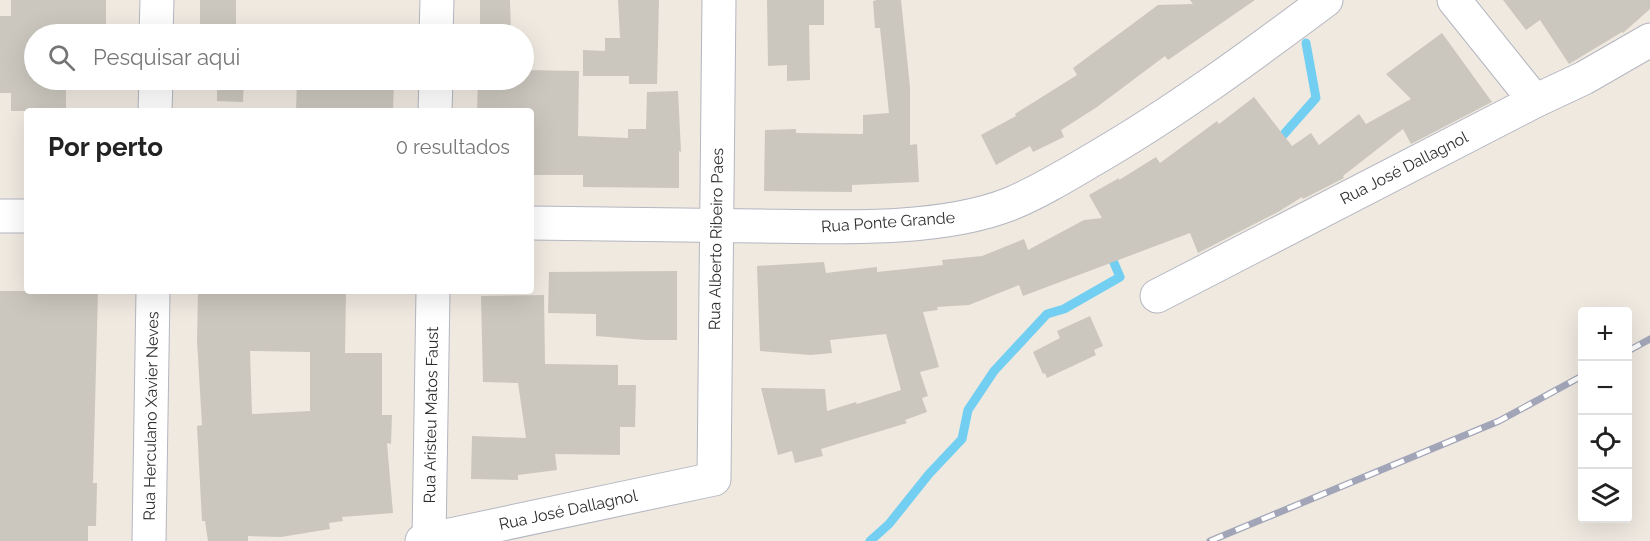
<!DOCTYPE html>
<html lang="pt">
<head>
<meta charset="utf-8">
<style>
  body { margin:0; font-family:Raleway,sans-serif; background:#f6f6f6; color:#222 }
  .controls { position:absolute; right:18px; bottom:18px; display:grid; overflow:hidden; border-radius:6px; box-shadow:0 6px 24px #0002 }
  .controls button { width:54px; height:54px; display:grid; place-items:center; padding:0; border:0; border-bottom:2px solid #e0e0e0; background:#fff; color:#222; font:30px sans-serif }
  .list { margin:0; padding:0; list-style:none }
  h2 { display:flex; justify-content:space-between; align-items:center; height:78px; margin:0; padding:0 24px; font-size:26px }
  h2 small { font-size:20px; font-weight:400; color:#767676 }
  .icon { flex:none; width:33px; height:33px; fill:none; stroke:currentColor; stroke-width:2; stroke-linecap:round; stroke-linejoin:round }
  .map { position:relative; flex:none; width:1650px; height:541px; overflow:hidden }
  .search { position:absolute; background:#fff; box-shadow:0 6px 24px #0002; left:24px; top:24px; width:510px; height:66px; display:flex; align-items:center; gap:15px; box-sizing:border-box; padding:0 21px; border-radius:33px; color:#767676; font-size:22px }
  .panel { position:absolute; background:#fff; box-shadow:0 6px 24px #0002; left:24px; top:108px; width:510px; height:186px; border-radius:6px }
  .map>svg:first-child { display:block }
</style>
</head>
<body>
<div class="map">
<svg width="1650" height="541" viewBox="0 0 1650 541">
  <rect width="100%" height="100%" fill="#efe9e0"/>
  <g fill="none" stroke-linecap="round" stroke-linejoin="round">
    <path stroke="#73cff2" stroke-width="9" d="M 1277,142 L 1316,98 L 1306,43
      M 870,541 L 889,524 L 929,474 L 962,439 L 968,410 L 994,371 L 1047,314 L 1064,309 L 1120,277 L 1109,251"/>
  </g>
  <path fill="#cbc7be" fill-rule="evenodd" d="M 11,0 L 106,0 L 106,34 L 34,34 L 34,80 L 66,80 L 66,111 L 11,111 L 11,93 L 0,93 L 0,16 L 11,16 Z
    M 200,0 L 236,0 L 236,34 L 200,34 Z
    M 480,0 L 510,0 L 511,34 L 480,34 Z
    M 618,0 L 659,0 L 657,84 L 629,84 L 629,76 L 583,76 L 583,50 L 605,51 L 605,38 L 620,38 Z
    M 767,0 L 824,0 L 824,25 L 809,25 L 810,80 L 787,81 L 787,65 L 768,66 Z
    M 877,0 L 901,0 L 910,87 L 910,145 L 917,144 L 919,182 L 852,185 L 852,192 L 764,191 L 765,130 L 796,129 L 796,133 L 863,134 L 863,115 L 889,113 L 880,28 L 875,28 L 873,1 Z
    M 1190,0 L 1255,0 L 1168,60 L 1165,56 L 1097,107 L 1061,130 L 1064,137 L 1033,152 L 1030,146 L 996,165 L 981,135 L 1016,116 L 1015,114 L 1077,75 L 1073,68 L 1158,5 L 1193,4 Z
    M 1503,0 L 1650,0 L 1650,9 L 1623,33 L 1622,32 L 1569,64 L 1540,20 L 1526,30 Z
    M 1442,33 L 1492,102 L 1411,144 L 1403,129 L 1343,176 L 1344,178 L 1303,199 L 1302,197 L 1278,212 L 1198,253 L 1190,233 L 1023,296 L 1019,285 L 969,305 L 937,307 L 938,310 L 923,312 L 939,367 L 920,372 L 928,396 L 922,398 L 927,412 L 905,420 L 907,423 L 821,449 L 823,456 L 795,463 L 792,451 L 778,455 L 761,388 L 825,389 L 827,411 L 856,402 L 857,404 L 901,390 L 886,334 L 830,340 L 832,353 L 811,355 L 760,351 L 757,266 L 824,262 L 826,273 L 877,267 L 877,272 L 943,265 L 942,260 L 982,256 L 1024,239 L 1028,250 L 1084,220 L 1102,218 L 1089,195 L 1119,178 L 1119,180 L 1156,157 L 1160,163 L 1217,121 L 1219,124 L 1254,97 L 1292,146 L 1311,133 L 1319,145 L 1359,114 L 1366,124 L 1411,99 L 1386,74 Z
    M 524,70 L 579,71 L 578,136 L 628,138 L 628,129 L 646,129 L 647,92 L 678,91 L 681,152 L 679,151 L 679,188 L 583,187 L 583,175 L 531,175 L 532,111 L 477,111 L 478,80 L 524,80 Z
    M 217,80 L 244,80 L 243,102 L 217,101 Z
    M 297,80 L 387,80 L 387,81 L 394,81 L 393,111 L 296,111 Z
    M 677,271 L 677,340 L 646,340 L 596,336 L 596,314 L 548,313 L 549,272 Z
    M 0,291 L 98,291 L 93,483 L 97,483 L 96,526 L 88,526 L 88,541 L 0,541 Z
    M 198,291 L 346,291 L 345,353 L 382,353 L 382,415 L 392,415 L 391,444 L 387,443 L 393,513 L 342,517 L 343,521 L 329,523 L 330,529 L 281,537 L 248,536 L 248,541 L 208,541 L 205,521 L 202,521 L 197,426 L 202,425 L 197,341 ZM 250,351 L 310,352 L 310,411 L 252,414 Z
    M 544,295 L 545,364 L 618,365 L 618,385 L 636,385 L 635,427 L 620,427 L 620,455 L 555,454 L 557,470 L 518,475 L 518,480 L 471,479 L 472,436 L 526,438 L 518,383 L 483,382 L 481,296 Z
    M 1090,316 L 1103,346 L 1094,350 L 1096,355 L 1047,378 L 1045,373 L 1043,374 L 1033,352 L 1060,338 L 1057,331 Z"/>
  <g fill="none" stroke-linecap="round" stroke-linejoin="round">
    <defs>
      <path id="minor" d="M 1454,0 L 1535,101
        M 156,34 L 157,0
        M 436,34 L 437,0
        M 155,111 L 156,80
        M 435,111 L 436,80
        M 0,216 L 27,216
        M 531,223 C 607,224 682,225 758,226 C 834,227 939,232 1010,204 C 1039,192 1067,175 1094,159 C 1175,112 1251,56 1326,0
        M 1157,296 L 1535,101 L 1584,78 L 1650,40
        M 429,540 L 433,291
        M 149,541 L 153,291
        M 422,541 L 714,479 L 719,0"/>
    </defs>
    <use href="#minor" stroke="#b4b6c1" stroke-width="35"/>
    <use href="#minor" stroke="#fff" stroke-width="33"/>
    <defs>
      <path id="rail" d="M 1628,351 L 1650,339
        M 1210,541 L 1499,421 L 1582,376"/>
    </defs>
    <use href="#rail" stroke="#a2a5b8" stroke-width="7"/>
    <use href="#rail" stroke="#fff" stroke-width="4.5" stroke-dasharray="14" stroke-linecap="butt"/>
  </g>
  <g text-anchor="middle" dominant-baseline="central" stroke-width="4.5" stroke-linejoin="round" paint-order="stroke">
    <g font-size="16" fill="#2e2e2e" stroke="#fff">
      <text transform="translate(1404 168) rotate(-27)">Rua José Dallagnol</text>
      <text transform="translate(888 222) rotate(-4)">Rua Ponte Grande</text>
      <text transform="translate(716 239) rotate(-89)">Rua Alberto Ribeiro Paes</text>
      <text transform="translate(431 415) rotate(-89)">Rua Aristeu Matos Faust</text>
      <text transform="translate(151 416) rotate(-89)">Rua Herculano Xavier Neves</text>
      <text transform="translate(568 510) rotate(-12)">Rua José Dallagnol</text>
    </g>
  </g>
</svg>
<div class="controls">
<button>+</button>
<button>−</button>
<button><svg class="icon" aria-label="locate" viewBox="0 0 24 24"><circle cx="12" cy="12" r="6"/><path d="M12 2v4M12 18v4M2 12h4M18 12h4"/></svg></button>
<button><svg class="icon" aria-label="layers" viewBox="0 0 24 24"><path d="M12 4l9 5-9 5-9-5zM3 14l9 5 9-5"/></svg></button>
</div>
<div class="search"><svg class="icon" aria-label="search" viewBox="0 0 24 24"><circle cx="10" cy="10" r="6"/><path d="M15 15l6 6"/></svg>Pesquisar aqui</div>
<section class="panel">
<h2>Por perto<small>0 resultados</small></h2>
<ul class="list">
</ul>
</section>
</div>
</body>
</html>
